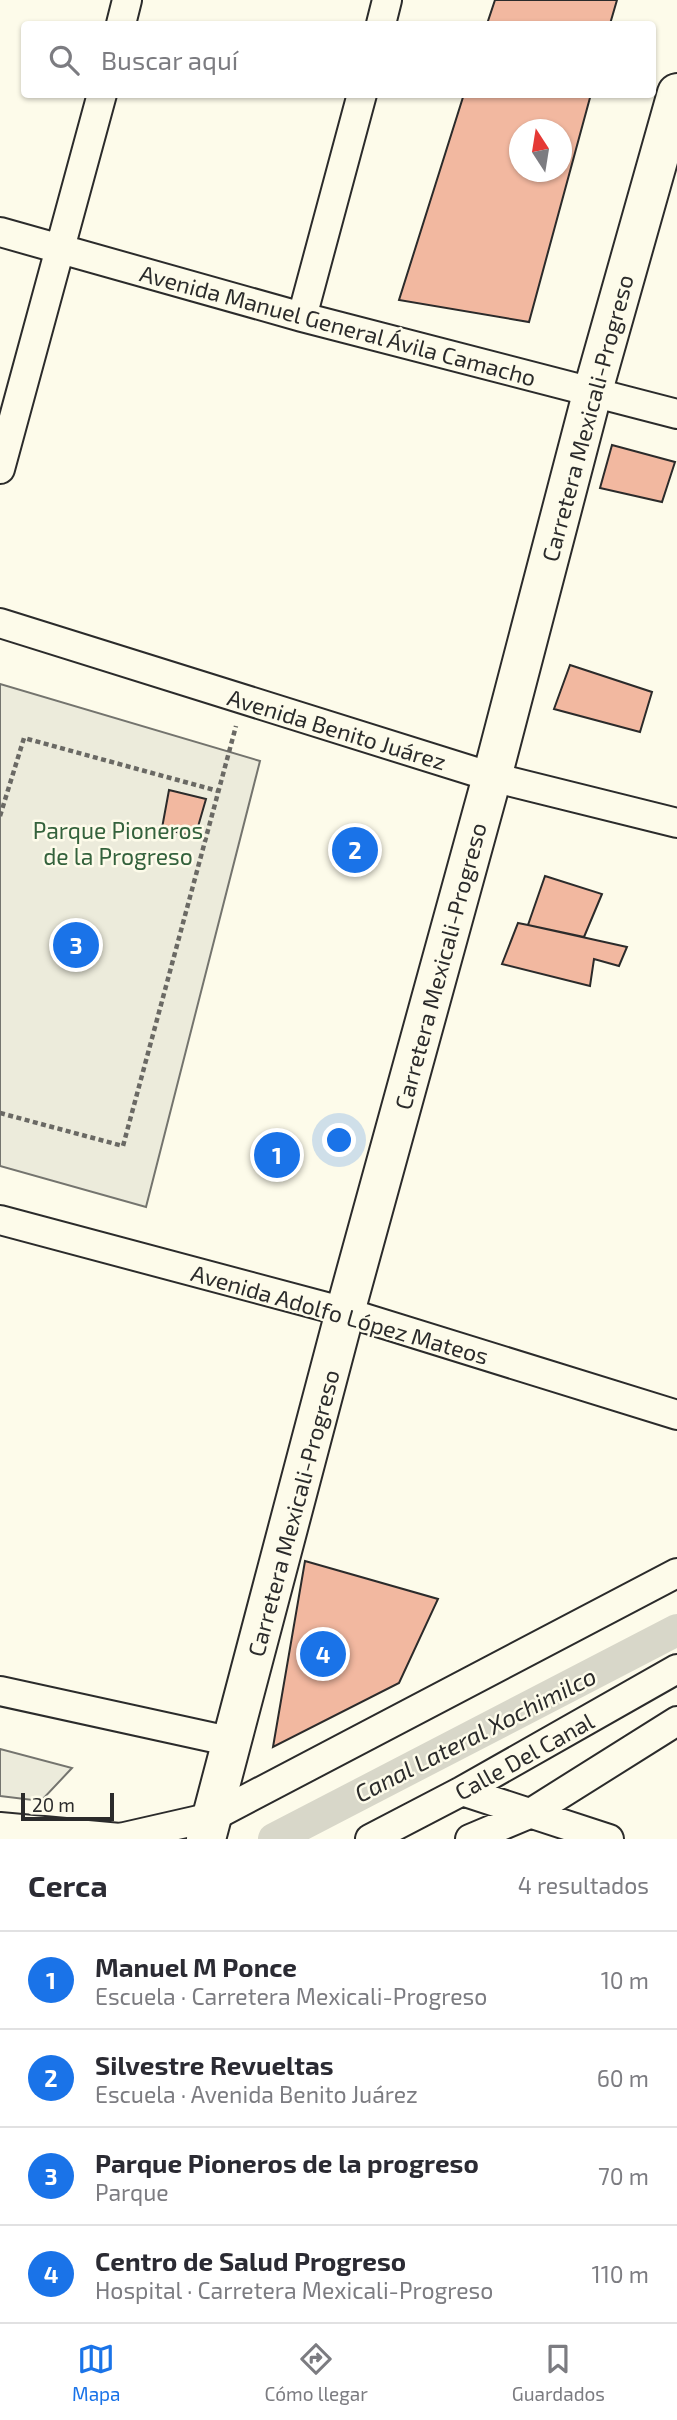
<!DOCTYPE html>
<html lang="es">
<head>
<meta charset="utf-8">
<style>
  body { margin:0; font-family:"Exo 2",sans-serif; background:#f7f7f7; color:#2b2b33 }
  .compass { position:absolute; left:509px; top:119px; width:63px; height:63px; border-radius:50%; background:#fff; box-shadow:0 2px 5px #0004; rotate:348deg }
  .scale { position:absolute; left:21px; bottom:18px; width:93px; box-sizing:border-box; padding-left:7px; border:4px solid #2b2b2b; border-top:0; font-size:19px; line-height:24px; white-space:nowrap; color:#2b2b2b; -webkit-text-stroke:5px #fdfbea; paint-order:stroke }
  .you { position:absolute; left:340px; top:1141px; width:24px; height:24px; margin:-18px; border:5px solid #fff; border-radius:50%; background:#1a73e8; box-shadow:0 0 0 10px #1a73e833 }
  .badge { display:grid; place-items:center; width:46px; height:46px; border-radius:50%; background:#1a73e8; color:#fff; font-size:23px; font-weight:700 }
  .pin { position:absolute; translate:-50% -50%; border:4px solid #fff; box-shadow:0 2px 7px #0006 }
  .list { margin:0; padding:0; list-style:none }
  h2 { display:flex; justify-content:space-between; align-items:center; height:91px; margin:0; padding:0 28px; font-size:30px }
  h2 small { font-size:23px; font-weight:400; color:#7c7c81 }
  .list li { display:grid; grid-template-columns:46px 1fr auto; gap:21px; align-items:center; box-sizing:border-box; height:98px; padding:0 28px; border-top:2px solid #e1e1e2 }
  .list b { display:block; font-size:26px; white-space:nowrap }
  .list p { margin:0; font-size:23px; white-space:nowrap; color:#7c7c81 }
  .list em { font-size:23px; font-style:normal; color:#7c7c81 }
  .icon { flex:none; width:38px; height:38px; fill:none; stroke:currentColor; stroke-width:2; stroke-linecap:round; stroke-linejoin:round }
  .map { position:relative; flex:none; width:677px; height:1839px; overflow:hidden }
  .search { position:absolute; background:#fff; box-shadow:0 2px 5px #0004; left:21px; right:21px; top:21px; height:77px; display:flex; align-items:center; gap:18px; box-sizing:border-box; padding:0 24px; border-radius:7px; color:#7c7c81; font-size:26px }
  .sheet { height:483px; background:#fff }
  nav { display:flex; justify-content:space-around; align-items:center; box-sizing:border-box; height:98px; border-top:2px solid #e1e1e2; background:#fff; font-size:19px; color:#7c7c81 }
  nav a { display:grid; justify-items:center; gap:4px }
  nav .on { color:#1a73e8 }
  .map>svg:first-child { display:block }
</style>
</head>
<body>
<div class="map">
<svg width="677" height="1839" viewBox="0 0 677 1839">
  <rect width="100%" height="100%" fill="#fdfbea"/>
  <path fill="#ecebdb" stroke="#74746e" stroke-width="2" d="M 0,684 L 260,761 L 146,1207 L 0,1166 Z
    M 0,1749 L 72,1768 L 41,1801 L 0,1796 Z"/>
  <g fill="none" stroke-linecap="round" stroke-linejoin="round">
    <path stroke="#d8d7c9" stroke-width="32" d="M 274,1839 L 677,1630"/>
  </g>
  <path fill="#f2b8a0" stroke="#2b2b2b" stroke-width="2" fill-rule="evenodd" d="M 495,0 L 617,0 L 610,24 L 487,24 Z
    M 464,94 L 591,94 L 529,322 L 399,300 ZM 520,130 L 562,130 L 562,172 L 520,172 Z
    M 612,445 L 675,462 L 662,502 L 600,488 Z
    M 570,665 L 652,692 L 640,732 L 554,709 Z
    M 169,790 L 206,799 L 195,837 L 162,828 Z
    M 545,876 L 602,894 L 584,937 L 528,925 Z
    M 518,923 L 528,925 L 627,947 L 619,966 L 594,959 L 590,986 L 502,964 Z
    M 305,1561 L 438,1599 L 399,1683 L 273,1747 Z"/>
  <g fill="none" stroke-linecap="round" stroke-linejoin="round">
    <defs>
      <path id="minor" d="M 121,24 L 127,0
        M 381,24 L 387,0
        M 0,232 L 302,317 L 677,414
        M 302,317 L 362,94
        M 0,469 L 102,94
        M 0,623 L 492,777 L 677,823
        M 0,1220 L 345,1312 L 677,1415
        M 0,1691 L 233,1742
        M 462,1791 L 609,1839
        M 0,1827 L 120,1838 L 212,1817 L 677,1573
        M 370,1839 L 462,1791 L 677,1669
        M 470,1839 L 529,1814 L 677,1721"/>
      <path id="primary" d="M 206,1839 L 345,1312 L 492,777 L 592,394 L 677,93"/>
    </defs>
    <use href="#minor" stroke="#2b2b2b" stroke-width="32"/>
    <use href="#primary" stroke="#2b2b2b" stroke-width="42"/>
    <path stroke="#6a6964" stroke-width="4.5" stroke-dasharray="5 3.5" stroke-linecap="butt" d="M 0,816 L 24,738 L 218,791
      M 0,1113 L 123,1146 L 236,726"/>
    <use href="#minor" stroke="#fdfbea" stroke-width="28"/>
    <use href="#primary" stroke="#fdfbea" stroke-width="38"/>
  </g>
  <g text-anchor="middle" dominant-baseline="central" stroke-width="5" stroke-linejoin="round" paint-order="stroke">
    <g font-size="23" fill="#2b2b2b" stroke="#fdfbea">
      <text transform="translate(338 325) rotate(15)">Avenida Manuel General Ávila Camacho</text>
      <text transform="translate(587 418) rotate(-75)">Carretera Mexicali-Progreso</text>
      <text transform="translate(337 729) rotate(17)">Avenida Benito Juárez</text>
      <text transform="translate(440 966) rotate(-75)">Carretera Mexicali-Progreso</text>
      <text transform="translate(340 1314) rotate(16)">Avenida Adolfo López Mateos</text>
      <text transform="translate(293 1513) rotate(-75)">Carretera Mexicali-Progreso</text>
      <text transform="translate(524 1756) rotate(-29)">Calle Del Canal</text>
    </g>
    <g font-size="23" fill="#34623c" stroke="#fdfbea">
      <text x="118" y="830">Parque Pioneros<tspan x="118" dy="26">de la Progreso</tspan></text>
    </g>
    <g font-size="24" font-style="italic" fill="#2b2b2b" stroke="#fdfbea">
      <text transform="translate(475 1734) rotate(-27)">Canal Lateral Xochimilco</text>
    </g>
  </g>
</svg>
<svg class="compass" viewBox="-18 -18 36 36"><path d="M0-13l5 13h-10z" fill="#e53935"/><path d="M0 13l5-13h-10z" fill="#7c7c81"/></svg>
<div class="scale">20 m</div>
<div class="you"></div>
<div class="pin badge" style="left:277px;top:1155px">1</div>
<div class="pin badge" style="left:355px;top:850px">2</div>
<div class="pin badge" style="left:76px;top:945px">3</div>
<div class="pin badge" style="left:323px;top:1654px">4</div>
<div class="search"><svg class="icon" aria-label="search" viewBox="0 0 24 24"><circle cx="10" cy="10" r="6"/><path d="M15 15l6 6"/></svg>Buscar aquí</div>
</div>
<section class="sheet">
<h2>Cerca<small>4 resultados</small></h2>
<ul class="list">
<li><span class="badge">1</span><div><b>Manuel M Ponce</b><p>Escuela · Carretera Mexicali-Progreso</p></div><em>10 m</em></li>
<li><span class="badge">2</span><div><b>Silvestre Revueltas</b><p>Escuela · Avenida Benito Juárez</p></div><em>60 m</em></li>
<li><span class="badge">3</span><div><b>Parque Pioneros de la progreso</b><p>Parque</p></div><em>70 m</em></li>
<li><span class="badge">4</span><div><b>Centro de Salud Progreso</b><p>Hospital · Carretera Mexicali-Progreso</p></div><em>110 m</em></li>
</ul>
</section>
<nav>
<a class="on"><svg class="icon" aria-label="map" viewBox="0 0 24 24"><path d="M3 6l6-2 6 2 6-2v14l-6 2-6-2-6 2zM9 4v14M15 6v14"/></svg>Mapa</a>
<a><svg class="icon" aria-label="directions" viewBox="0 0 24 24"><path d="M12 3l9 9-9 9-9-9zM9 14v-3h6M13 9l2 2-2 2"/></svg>Cómo llegar</a>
<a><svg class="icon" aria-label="saved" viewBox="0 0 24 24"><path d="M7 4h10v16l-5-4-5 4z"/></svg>Guardados</a>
</nav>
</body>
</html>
